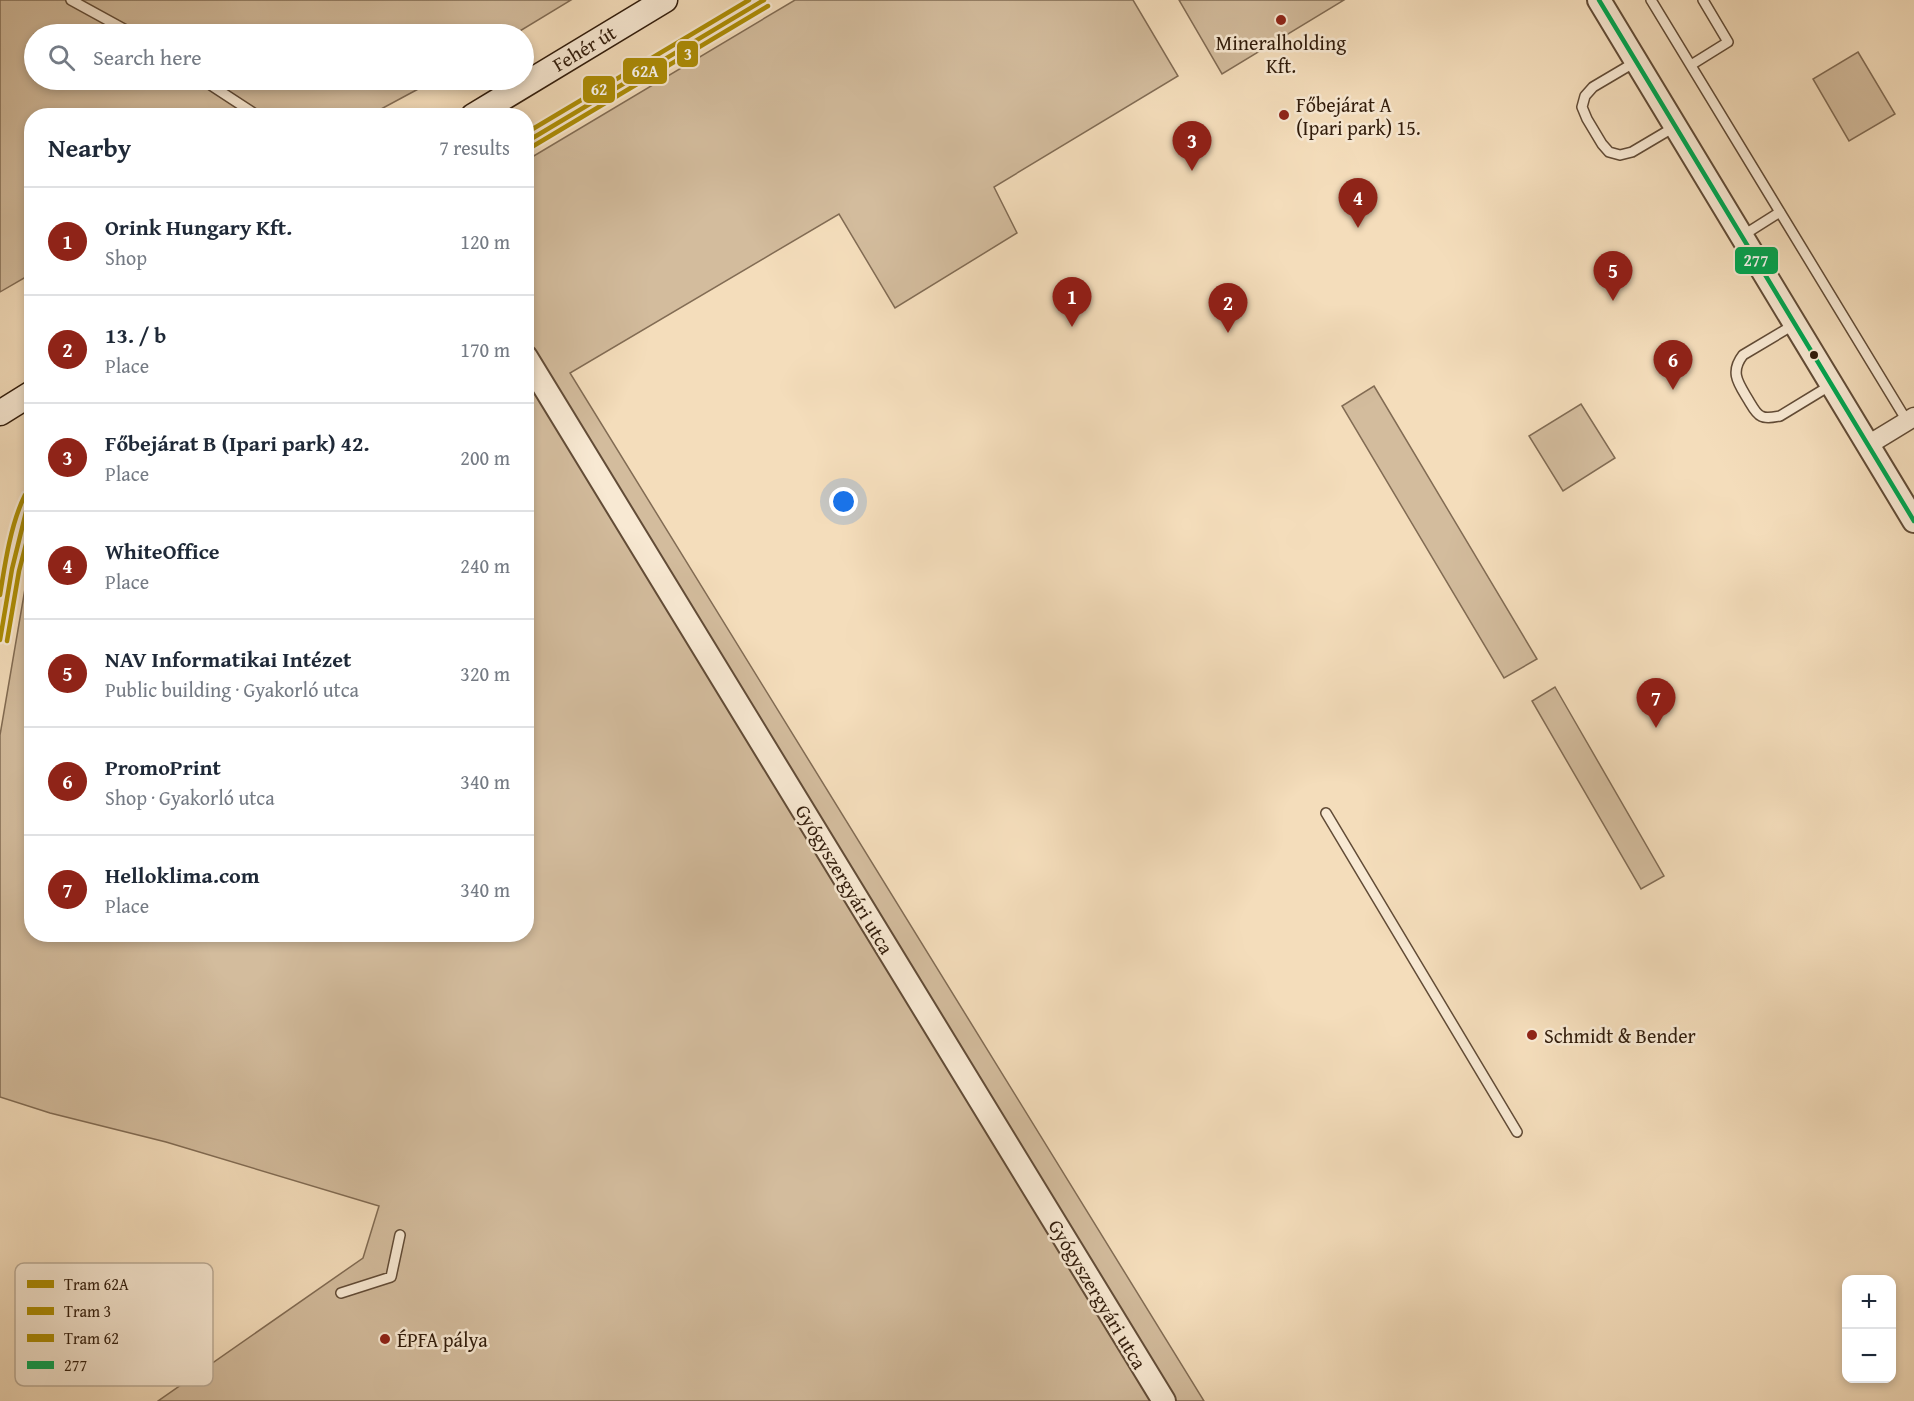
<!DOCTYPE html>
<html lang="en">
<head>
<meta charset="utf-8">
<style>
  body { margin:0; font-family:"Gentium Book Plus",serif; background:#f2f2f3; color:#1f2937 }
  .controls { position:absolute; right:18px; bottom:18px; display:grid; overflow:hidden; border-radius:12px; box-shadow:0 3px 9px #0003 }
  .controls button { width:54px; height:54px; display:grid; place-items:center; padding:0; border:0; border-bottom:2px solid #e0e1e3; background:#fff; color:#1f2937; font:30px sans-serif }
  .you { position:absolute; left:844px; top:502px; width:21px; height:21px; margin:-15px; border:4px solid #fff; border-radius:50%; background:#1a73e8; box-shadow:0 0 0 9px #1a73e833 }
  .badge { display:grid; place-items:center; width:39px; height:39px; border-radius:50%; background:#8f2418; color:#fff; font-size:20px; font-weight:700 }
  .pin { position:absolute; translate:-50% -50px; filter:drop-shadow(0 2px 3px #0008) }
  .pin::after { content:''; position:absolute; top:32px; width:21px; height:18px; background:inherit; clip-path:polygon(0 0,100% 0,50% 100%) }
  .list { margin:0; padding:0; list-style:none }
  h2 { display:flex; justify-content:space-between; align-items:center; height:78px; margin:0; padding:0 24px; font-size:26px }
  h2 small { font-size:20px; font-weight:400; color:#747a83 }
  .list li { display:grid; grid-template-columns:39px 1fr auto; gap:18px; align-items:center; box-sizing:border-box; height:108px; padding:0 24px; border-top:2px solid #e0e1e3 }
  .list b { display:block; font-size:22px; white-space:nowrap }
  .list p { margin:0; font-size:20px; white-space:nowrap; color:#747a83 }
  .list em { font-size:20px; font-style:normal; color:#747a83 }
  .icon { flex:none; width:33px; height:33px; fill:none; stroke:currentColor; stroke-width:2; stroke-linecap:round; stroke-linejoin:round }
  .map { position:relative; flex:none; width:1914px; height:1401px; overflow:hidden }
  .search { position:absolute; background:#fff; box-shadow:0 3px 9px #0003; left:24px; top:24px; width:510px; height:66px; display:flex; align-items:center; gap:15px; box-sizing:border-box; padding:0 21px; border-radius:33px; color:#747a83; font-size:22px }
  .panel { position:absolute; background:#fff; box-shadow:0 3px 9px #0003; left:24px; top:108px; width:510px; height:834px; border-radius:24px }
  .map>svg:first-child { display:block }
</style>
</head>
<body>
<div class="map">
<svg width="1914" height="1401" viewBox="0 0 1914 1401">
  <rect width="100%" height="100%" fill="#f4ddbb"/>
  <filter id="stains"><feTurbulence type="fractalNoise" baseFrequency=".00333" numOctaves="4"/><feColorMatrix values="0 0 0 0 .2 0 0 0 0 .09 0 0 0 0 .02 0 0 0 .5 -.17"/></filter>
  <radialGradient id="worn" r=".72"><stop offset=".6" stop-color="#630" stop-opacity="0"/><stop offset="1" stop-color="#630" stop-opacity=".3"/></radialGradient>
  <path fill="#d3bc9d" stroke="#826c54" stroke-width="1.5" d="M 0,0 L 571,0 L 515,34 L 34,34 L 34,80 L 435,80 L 370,115 L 32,116 L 31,274 L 0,292 Z
    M 795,0 L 1133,0 L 1178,76 L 994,187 L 1017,233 L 895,308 L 839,214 L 570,373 L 1204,1401 L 158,1401 L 363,1258 L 379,1206 L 166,1142 L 50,1113 L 0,1097 L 0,735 L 27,577 L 31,560 L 32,934 L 526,934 L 527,160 Z
    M 1179,0 L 1344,0 L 1222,74 Z
    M 1858,52 L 1895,114 L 1849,141 L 1813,79 Z
    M 1374,386 L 1537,659 L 1504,678 L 1342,406 Z
    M 1581,404 L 1615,458 L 1563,491 L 1529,436 Z
    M 1555,687 L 1664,876 L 1641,889 L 1532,701 Z"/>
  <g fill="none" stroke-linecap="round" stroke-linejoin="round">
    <defs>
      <path id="service" d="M 71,0 L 133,34
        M 1651,0 L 1907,421
        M 1637,61 L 1593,87 L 1585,96 L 1582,107 L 1587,119 L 1602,144 L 1609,152 L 1620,155 L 1632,152 L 1676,126
        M 1691,65 L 1728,42 L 1703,0
        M 203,80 L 258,116
        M 1742,236 L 1780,212
        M 1795,324 L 1743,355 C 1729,373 1739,384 1749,401 C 1752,406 1756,414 1761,416 C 1766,419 1774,417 1780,416 L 1831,385
        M 1326,813 L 1517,1132
        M 341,1293 L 391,1277 L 400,1235"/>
      <path id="minor" d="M 1868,445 L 1914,417"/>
      <path id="tertiary" d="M 1599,0 L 1914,521
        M 526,357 L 1164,1401"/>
      <path id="secondary" d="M 473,116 L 665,0
        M 0,413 L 32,393"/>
    </defs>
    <use href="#service" stroke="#624c37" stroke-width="12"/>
    <use href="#minor" stroke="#624c37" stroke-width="21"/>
    <use href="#tertiary" stroke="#624c37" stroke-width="26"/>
    <use href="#secondary" stroke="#311c0b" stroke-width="27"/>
    <use href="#service" stroke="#f8e9d3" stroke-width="9"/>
    <use href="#minor" stroke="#f8e9d3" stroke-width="18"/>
    <use href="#tertiary" stroke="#f8e9d3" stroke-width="22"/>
    <use href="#secondary" stroke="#f8e9d3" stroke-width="24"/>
    <defs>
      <path id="bus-1" d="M 1599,0 L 1914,521"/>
    </defs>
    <use href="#bus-1" stroke="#f8e9d3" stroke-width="9"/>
    <use href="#bus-1" stroke="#00a651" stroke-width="4.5"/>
    <defs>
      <path id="tram-1" d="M 526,142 L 764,0
        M 0,640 L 12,569 L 27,508 L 32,499"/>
      <path id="tram-2" d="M 530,148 L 768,6
        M 7,641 L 19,571 L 32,521"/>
      <path id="tram-3" d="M 526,133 L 749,0
        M 0,595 C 5,563 11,523 25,495"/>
    </defs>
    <use href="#tram-1" stroke="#f8e9d3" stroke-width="9"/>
    <use href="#tram-2" stroke="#f8e9d3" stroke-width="9"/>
    <use href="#tram-3" stroke="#f8e9d3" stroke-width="9"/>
    <use href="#tram-1" stroke="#ad8d04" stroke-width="4.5"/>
    <use href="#tram-2" stroke="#ad8d04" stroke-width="4.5"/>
    <use href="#tram-3" stroke="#ad8d04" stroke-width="4.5"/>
  </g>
  <g fill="#8f2418" stroke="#f8e9d3" stroke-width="2">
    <circle cx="1281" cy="20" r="6"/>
    <circle cx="1284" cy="115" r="6"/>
    <circle cx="1532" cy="1035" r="6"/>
    <circle cx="385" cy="1339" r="6"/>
  </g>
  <circle fill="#311c0b" stroke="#f8e9d3" stroke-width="2" cx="1814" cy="355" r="5"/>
  <g text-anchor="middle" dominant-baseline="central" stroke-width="5" stroke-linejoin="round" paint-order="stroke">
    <g font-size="20" fill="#311c0b" stroke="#f8e9d3" text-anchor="start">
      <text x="1281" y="42" text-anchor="middle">Mineralholding<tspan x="1281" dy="23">Kft.</tspan></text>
      <text x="1296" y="104">Főbejárat A<tspan x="1296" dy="23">(Ipari park) 15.</tspan></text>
      <text x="1544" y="1035">Schmidt &amp; Bender</text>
      <text x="397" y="1339">ÉPFA pálya</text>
    </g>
    <g font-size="20" fill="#311c0b" stroke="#f8e9d3">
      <text transform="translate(584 48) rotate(-31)">Fehér út</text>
      <text transform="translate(845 879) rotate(59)">Gyógyszergyári utca</text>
      <text transform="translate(1098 1294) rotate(59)">Gyógyszergyári utca</text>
    </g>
  </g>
  <rect x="15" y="1263" width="198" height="123" rx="9" fill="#f8e9d3" stroke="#bcac97" stroke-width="1.5"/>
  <rect x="27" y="1280" width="27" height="8" fill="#ad8d04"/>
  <rect x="27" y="1307" width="27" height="8" fill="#ad8d04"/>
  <rect x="27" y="1334" width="27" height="8" fill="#ad8d04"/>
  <rect x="27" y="1361" width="27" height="8" fill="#00a651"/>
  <g font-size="16" fill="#311c0b">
    <text x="64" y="1290">Tram 62A</text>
    <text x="64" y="1317">Tram 3</text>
    <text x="64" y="1344">Tram 62</text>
    <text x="64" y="1371">277</text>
  </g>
  <g stroke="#f8e9d3" stroke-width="2">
    <rect x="676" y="40" width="23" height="28" rx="6" fill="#ad8d04"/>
    <rect x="622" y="57" width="46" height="28" rx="6" fill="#ad8d04"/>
    <rect x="582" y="75" width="34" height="29" rx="6" fill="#ad8d04"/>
    <rect x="1734" y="246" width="45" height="29" rx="6" fill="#00a651"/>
  </g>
  <g font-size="16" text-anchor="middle" font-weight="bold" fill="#fff">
    <text x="688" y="60">3</text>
    <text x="645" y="77">62A</text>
    <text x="599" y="95">62</text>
    <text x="1756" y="266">277</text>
  </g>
  <rect width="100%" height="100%" filter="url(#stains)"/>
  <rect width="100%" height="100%" fill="url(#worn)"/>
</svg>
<div class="controls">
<button>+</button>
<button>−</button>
</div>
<div class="you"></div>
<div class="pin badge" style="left:1072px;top:327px">1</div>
<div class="pin badge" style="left:1228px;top:333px">2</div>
<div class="pin badge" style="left:1192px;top:171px">3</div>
<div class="pin badge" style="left:1358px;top:228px">4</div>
<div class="pin badge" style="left:1613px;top:301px">5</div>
<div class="pin badge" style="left:1673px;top:390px">6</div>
<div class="pin badge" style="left:1656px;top:728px">7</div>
<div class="search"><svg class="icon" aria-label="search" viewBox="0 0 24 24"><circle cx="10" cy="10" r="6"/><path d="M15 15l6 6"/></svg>Search here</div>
<section class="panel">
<h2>Nearby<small>7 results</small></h2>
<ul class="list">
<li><span class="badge">1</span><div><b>Orink Hungary Kft.</b><p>Shop</p></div><em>120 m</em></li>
<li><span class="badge">2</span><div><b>13. / b</b><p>Place</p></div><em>170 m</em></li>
<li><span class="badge">3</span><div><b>Főbejárat B (Ipari park) 42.</b><p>Place</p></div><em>200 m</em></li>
<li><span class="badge">4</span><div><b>WhiteOffice</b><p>Place</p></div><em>240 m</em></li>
<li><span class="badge">5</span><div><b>NAV Informatikai Intézet</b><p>Public building · Gyakorló utca</p></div><em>320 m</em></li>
<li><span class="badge">6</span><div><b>PromoPrint</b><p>Shop · Gyakorló utca</p></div><em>340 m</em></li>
<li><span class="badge">7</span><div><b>Helloklima.com</b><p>Place</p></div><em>340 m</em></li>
</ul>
</section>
</div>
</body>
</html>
